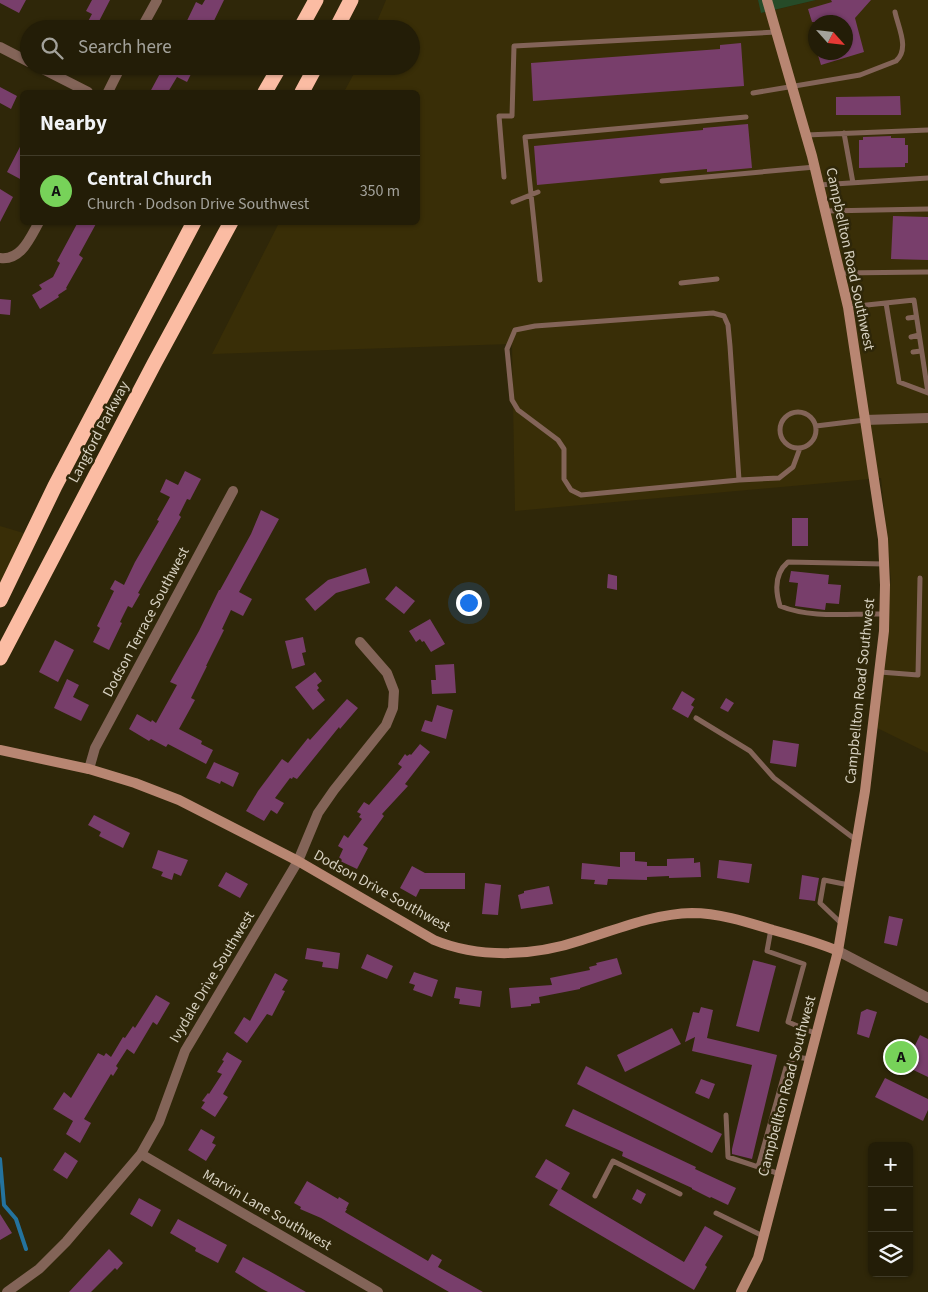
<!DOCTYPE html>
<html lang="en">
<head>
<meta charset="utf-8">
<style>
  body { margin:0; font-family:"Source Sans 3",sans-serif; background:#2b2611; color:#f1f3f6 }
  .controls { position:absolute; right:15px; bottom:15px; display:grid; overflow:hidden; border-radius:8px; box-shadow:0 1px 4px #0004 }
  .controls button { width:45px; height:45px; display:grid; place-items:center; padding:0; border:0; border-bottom:1px solid #403b28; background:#231d07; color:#f1f3f6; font:25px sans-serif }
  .compass { position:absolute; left:808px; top:15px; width:45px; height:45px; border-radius:50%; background:#231d07; box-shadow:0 1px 4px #0004; rotate:117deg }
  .you { position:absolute; left:468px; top:602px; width:18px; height:18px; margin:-12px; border:4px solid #fff; border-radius:50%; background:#1a73e8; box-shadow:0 0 0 8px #1a73e833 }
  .badge { display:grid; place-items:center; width:32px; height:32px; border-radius:50%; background:#77d259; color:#111; font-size:16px; font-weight:700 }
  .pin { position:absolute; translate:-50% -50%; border:2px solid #fff; box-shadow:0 1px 5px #0006 }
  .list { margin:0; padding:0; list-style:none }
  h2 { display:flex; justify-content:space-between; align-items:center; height:65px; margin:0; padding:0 20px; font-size:21px }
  h2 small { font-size:16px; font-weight:400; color:#a3a29b }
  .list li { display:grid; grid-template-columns:32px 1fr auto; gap:15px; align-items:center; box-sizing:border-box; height:70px; padding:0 20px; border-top:1px solid #403b28 }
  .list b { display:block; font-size:19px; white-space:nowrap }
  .list p { margin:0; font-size:16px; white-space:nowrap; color:#a3a29b }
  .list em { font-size:16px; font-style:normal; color:#a3a29b }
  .icon { flex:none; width:28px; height:28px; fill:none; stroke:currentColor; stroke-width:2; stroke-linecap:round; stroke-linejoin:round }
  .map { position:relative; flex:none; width:928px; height:1292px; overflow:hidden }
  .search { position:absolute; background:#231d07; box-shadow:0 1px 4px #0004; left:20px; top:20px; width:400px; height:55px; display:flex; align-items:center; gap:12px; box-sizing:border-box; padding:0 18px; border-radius:28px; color:#a3a29b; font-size:19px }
  .panel { position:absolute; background:#231d07; box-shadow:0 1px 4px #0004; left:20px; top:90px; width:400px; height:135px; border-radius:8px }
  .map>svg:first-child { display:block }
</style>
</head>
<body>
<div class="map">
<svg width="928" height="1292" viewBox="0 0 928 1292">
  <rect width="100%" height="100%" fill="#2f2709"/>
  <path fill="#392e07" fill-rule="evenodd" d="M 386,0 L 758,0 L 762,13 L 816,0 L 928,0 L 928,753 L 873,726 L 891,579 L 881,478 L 515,511 L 512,344 L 212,354 L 279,223 L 418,222 L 418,92 L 344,92 L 358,66 L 411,66 L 411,29 L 374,29 ZM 816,22 L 846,22 L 846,52 L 816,52 Z
    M 0,526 L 27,534 L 0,586 Z"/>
  <path fill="#264b28" d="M 758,0 L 816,0 L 761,13 Z"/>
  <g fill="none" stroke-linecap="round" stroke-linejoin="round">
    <path stroke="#24739e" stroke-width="4" d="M 0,1159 L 4,1205 L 16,1219 L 26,1249"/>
  </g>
  <path fill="#783e6b" d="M 0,0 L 26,0 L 19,13 L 0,3 Z
    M 92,0 L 110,0 L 95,29 L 84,29 L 92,14 L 86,11 Z
    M 205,0 L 224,0 L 210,29 L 183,29 L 196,2 L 202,5 Z
    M 831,0 L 871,0 L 855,18 L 864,52 L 821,65 L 817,52 L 846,52 L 846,22 L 812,22 L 808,9 L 832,2 Z
    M 741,43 L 744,86 L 533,101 L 531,63 L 720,49 L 720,45 Z
    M 164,66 L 193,66 L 190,71 L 192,72 L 187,82 L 177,77 L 168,92 L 150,92 Z
    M 0,87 L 17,96 L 11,109 L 0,103 Z
    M 900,96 L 901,115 L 836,115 L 836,97 Z
    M 748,124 L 752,168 L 707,172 L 707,169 L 537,185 L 534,146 L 703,130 L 703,128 Z
    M 891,136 L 891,138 L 905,138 L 905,145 L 908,145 L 908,163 L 905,163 L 905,167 L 859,168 L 859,140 L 863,140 L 863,137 Z
    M 22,143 L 22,180 L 7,172 Z
    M 0,189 L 13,197 L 0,222 Z
    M 893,216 L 928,217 L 928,260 L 891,259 Z
    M 78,222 L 97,222 L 79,255 L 83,258 L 66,288 L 67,289 L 58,295 L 59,297 L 40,309 L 32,295 L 42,289 L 39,285 L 53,277 L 60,263 L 57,261 Z
    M 0,299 L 11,300 L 10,315 L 0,314 Z
    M 185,471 L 201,479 L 190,500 L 187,499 L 179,515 L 181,517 L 138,593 L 140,594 L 132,608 L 128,606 L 120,622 L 122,623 L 109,650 L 93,642 L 100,628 L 97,626 L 114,591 L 110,589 L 115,580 L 124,585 L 135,562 L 159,521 L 157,520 L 170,497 L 160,492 L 166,479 L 178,485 Z
    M 261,510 L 279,519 L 239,592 L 252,599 L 243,616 L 231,610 L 222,629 L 224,630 L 206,666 L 207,666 L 191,698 L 195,700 L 179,729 L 202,741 L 201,744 L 213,750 L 206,764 L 168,744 L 166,747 L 151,739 L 149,741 L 129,729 L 137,714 L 151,722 L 152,720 L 156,723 L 177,685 L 170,682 L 199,631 L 219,590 L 220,590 L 251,534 Z
    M 792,518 L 808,518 L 808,546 L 792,546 Z
    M 366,568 L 370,583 L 336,593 L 315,611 L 305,599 L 328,580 Z
    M 791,571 L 829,575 L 828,584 L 841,585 L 839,604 L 826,603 L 825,610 L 795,606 L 798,583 L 789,582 Z
    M 608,574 L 617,576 L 617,590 L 607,588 Z
    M 396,586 L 415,601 L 404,614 L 385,599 Z
    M 430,619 L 445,644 L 431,652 L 424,641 L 422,642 L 420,639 L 416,642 L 409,631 Z
    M 303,637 L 306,652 L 302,653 L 305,665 L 292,669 L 285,641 Z
    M 55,640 L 74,650 L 58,682 L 39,672 Z
    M 454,664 L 456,693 L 432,694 L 431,680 L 436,680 L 435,665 Z
    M 315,672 L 322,681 L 317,685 L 319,688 L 317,690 L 325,700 L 313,710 L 295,687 Z
    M 67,679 L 79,685 L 73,697 L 89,705 L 81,721 L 54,708 Z
    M 682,691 L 695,699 L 691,705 L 694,707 L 688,718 L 672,709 Z
    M 726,698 L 734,703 L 728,712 L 720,708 Z
    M 347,699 L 358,708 L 340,729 L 339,727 L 297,779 L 293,777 L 292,779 L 290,778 L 275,798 L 284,803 L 277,814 L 271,810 L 264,821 L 246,811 L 258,791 L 282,759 L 288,763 L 308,738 L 310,740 L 319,730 Z
    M 437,705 L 453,710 L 446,739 L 421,731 L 425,720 L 432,722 Z
    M 773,740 L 799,744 L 796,767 L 770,763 Z
    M 420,744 L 430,752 L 405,784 L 408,786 L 382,814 L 384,816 L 363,845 L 368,848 L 357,869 L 338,860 L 343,849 L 338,846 L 344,835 L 348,838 L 362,819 L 359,817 L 361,814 L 357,812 L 364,802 L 369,805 L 402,767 L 398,764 L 405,754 L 407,756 L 410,754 L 411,755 Z
    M 214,762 L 239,773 L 233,787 L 221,781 L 220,784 L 206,778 Z
    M 94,815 L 130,833 L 123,848 L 99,836 L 101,832 L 88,825 Z
    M 158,850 L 188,860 L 181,876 L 174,873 L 172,880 L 161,876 L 163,872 L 152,868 Z
    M 620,852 L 635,852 L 635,861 L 647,862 L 647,866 L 667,866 L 667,859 L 694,858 L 694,863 L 700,862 L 701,877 L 669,878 L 669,876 L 647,877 L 647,880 L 608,879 L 607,885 L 594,884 L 595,880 L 581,879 L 582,863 L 620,867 Z
    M 719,860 L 752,864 L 749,883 L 717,878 Z
    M 412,866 L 425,873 L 465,873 L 465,889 L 420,889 L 416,897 L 400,888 Z
    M 226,872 L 248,884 L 240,898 L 218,886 Z
    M 802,875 L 819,878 L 815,901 L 799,899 Z
    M 485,883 L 501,885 L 498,915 L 482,914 Z
    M 549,886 L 553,904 L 521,909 L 518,895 L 524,893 L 524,891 Z
    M 889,916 L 903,919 L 897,946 L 884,943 Z
    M 307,948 L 340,953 L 338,969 L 322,967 L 323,962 L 305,959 Z
    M 367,954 L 393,966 L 387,979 L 361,968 Z
    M 617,958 L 622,974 L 580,988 L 580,989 L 539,997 L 540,1003 L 531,1004 L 531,1006 L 511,1008 L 509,988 L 552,985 L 550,978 L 590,970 L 589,967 L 597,965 L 596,963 Z
    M 753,960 L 776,966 L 759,1032 L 736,1026 Z
    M 414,972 L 438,980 L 432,997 L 413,990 L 415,985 L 409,983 Z
    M 275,973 L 288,980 L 282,990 L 285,991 L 272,1016 L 267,1014 L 247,1043 L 234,1033 L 244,1017 L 250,1021 Z
    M 456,987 L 482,991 L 480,1007 L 459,1004 L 460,999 L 454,998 Z
    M 156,995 L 170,1003 L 157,1025 L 153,1022 L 134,1054 L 127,1049 L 116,1066 L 118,1068 L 113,1076 L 111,1074 L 84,1119 L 91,1123 L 80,1143 L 66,1134 L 73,1121 L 53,1109 L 64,1092 L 71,1098 L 98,1053 L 104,1056 L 106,1053 L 111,1057 L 123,1037 L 125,1038 L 133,1026 L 135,1028 Z
    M 701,1007 L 713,1010 L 707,1038 L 777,1055 L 752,1159 L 732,1154 L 732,1149 L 752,1065 L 692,1051 L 695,1037 L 685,1042 L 693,1012 L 699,1013 Z
    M 867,1009 L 877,1012 L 869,1038 L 857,1034 L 861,1012 Z
    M 672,1028 L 681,1044 L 625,1072 L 617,1055 Z
    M 920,1035 L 928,1039 L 928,1077 L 905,1066 Z
    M 227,1052 L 242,1061 L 223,1094 L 228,1097 L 215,1117 L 201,1108 L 205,1102 L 202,1101 L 208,1093 L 209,1094 L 222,1074 L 217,1072 L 224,1061 L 222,1060 Z
    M 586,1066 L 722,1134 L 712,1153 L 577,1084 Z
    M 885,1078 L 928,1099 L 928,1110 L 923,1121 L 875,1097 Z
    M 701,1079 L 715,1084 L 709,1099 L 695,1093 Z
    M 573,1109 L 696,1167 L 695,1169 L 736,1188 L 728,1205 L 711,1197 L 710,1198 L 692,1189 L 692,1188 L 622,1156 L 623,1152 L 565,1126 Z
    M 201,1129 L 215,1137 L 212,1143 L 216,1145 L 206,1161 L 188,1150 Z
    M 65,1152 L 78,1161 L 67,1179 L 53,1170 Z
    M 546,1159 L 570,1173 L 561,1189 L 684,1262 L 705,1226 L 723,1236 L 705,1265 L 707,1267 L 694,1290 L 549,1205 L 558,1190 L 535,1177 Z
    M 307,1181 L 338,1199 L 339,1197 L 349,1203 L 346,1209 L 347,1209 L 345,1212 L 348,1214 L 428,1261 L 432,1254 L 442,1260 L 438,1267 L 483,1292 L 449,1292 L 321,1218 L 300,1209 L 301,1207 L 294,1203 Z
    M 637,1189 L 646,1194 L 641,1204 L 632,1199 Z
    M 139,1198 L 161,1210 L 152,1227 L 130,1214 Z
    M 0,1214 L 12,1233 L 0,1240 Z
    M 178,1219 L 227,1245 L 218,1263 L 195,1251 L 196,1248 L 170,1233 Z
    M 109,1249 L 123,1263 L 117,1270 L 115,1268 L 91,1292 L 69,1292 Z
    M 243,1257 L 269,1271 L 306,1292 L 268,1292 L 262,1289 L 235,1272 Z"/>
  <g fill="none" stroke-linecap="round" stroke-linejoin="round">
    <path stroke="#836458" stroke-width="5" d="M 753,93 L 860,75 L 896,61 C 910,49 898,27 895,12
      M 844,133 L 853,183
      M 806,135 L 928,130
      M 504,177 L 499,116 L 512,116 L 514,46 L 776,32
      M 662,181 L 815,167
      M 819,185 L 928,178
      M 513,202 L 538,192
      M 825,211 L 928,209
      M 840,273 L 928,272
      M 540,280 L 525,137 L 746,117
      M 681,283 L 717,279
      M 886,303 L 899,382 L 928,393
      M 848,307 L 914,300 L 928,393
      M 908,318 L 916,317
      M 911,337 L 919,335
      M 913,352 L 921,351
      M780 430a18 18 0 1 1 36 0a18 18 0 1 1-36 0Z
      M 816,426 L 865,420
      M 739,480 L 581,495 L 571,490 L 564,479 L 564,449 L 558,440 L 518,410 L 512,400 L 507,349 L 515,330 L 535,326 L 713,313 L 724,316 L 728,325 L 730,346 L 739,480 L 779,478 L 793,467 L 800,448
      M 884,564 L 788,562 C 775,573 775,590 780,606 C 812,619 851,613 884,614
      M 880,672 L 918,675 L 920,578
      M 696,718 L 750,751 L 774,778 L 856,840
      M 843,925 L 820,903 L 824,880 L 849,885
      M 771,929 L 767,951 L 804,964 L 788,1022 L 817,1034
      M 726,1115 L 728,1157 L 780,1174
      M 758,1167 L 787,1064 L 797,1057 L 809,1059
      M 595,1196 L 613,1161 L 680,1194
      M 716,1213 L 763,1236"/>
    <path stroke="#836458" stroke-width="10" d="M 141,29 L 157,0
      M 0,47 L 29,62
      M 37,66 L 88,92
      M 108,92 L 121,66
      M 0,258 C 21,261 30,238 39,222
      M 865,420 L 928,418
      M 89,769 L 95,748 L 233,491
      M 838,951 L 928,998
      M 141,1154 L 378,1292
      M 7,1292 L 39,1269 L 66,1242 L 141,1154 L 159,1122 L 185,1051 L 298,861 L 318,813 L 334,790 L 386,725 L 393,708 L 394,691 L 387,673 L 360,642"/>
    <path stroke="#b88672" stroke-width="10" d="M 0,750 L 89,769 L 135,783 L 179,800 L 298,861 L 434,940 C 480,959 535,956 582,940 C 618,929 653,914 692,913 C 719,913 747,922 773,930 C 795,936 817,942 838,951
      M 741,1292 L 758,1258 L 838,951 L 865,791 L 884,631 L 885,585 L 883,539 L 848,307 L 812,156 L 767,0"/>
    <path stroke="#fbbca3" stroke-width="15" d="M 300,29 L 316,0
      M 336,29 L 351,0
      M 265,92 L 280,66
      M 302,92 L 316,66
      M 0,600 L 55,486 L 194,222
      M 0,658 L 154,364 L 231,222"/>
  </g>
  <g text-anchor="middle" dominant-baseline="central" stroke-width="5" stroke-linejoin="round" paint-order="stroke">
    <g font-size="15" fill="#d7d1c1" stroke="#2f2709">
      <text transform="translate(850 259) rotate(78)">Campbellton Road Southwest</text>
      <text transform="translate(99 432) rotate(-62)">Langford Parkway</text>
      <text transform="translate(146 622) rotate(-62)">Dodson Terrace Southwest</text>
      <text transform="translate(860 691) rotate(-84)">Campbellton Road Southwest</text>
      <text transform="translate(382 891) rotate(29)">Dodson Drive Southwest</text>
      <text transform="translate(212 977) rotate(-59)">Ivydale Drive Southwest</text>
      <text transform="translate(787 1086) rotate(-75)">Campbellton Road Southwest</text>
      <text transform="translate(267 1210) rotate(30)">Marvin Lane Southwest</text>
    </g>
  </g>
</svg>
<div class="controls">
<button>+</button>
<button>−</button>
<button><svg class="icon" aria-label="layers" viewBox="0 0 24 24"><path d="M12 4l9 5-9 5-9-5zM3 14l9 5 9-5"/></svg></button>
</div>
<svg class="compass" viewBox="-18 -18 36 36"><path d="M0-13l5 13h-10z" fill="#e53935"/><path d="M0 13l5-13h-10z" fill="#a3a29b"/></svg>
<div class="you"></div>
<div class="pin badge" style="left:901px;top:1057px">A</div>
<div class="search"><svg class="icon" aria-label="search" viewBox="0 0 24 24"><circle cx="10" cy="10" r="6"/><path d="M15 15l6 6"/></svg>Search here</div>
<section class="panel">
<h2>Nearby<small></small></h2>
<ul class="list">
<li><span class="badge">A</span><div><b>Central Church</b><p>Church · Dodson Drive Southwest</p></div><em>350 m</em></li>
</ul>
</section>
</div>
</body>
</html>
